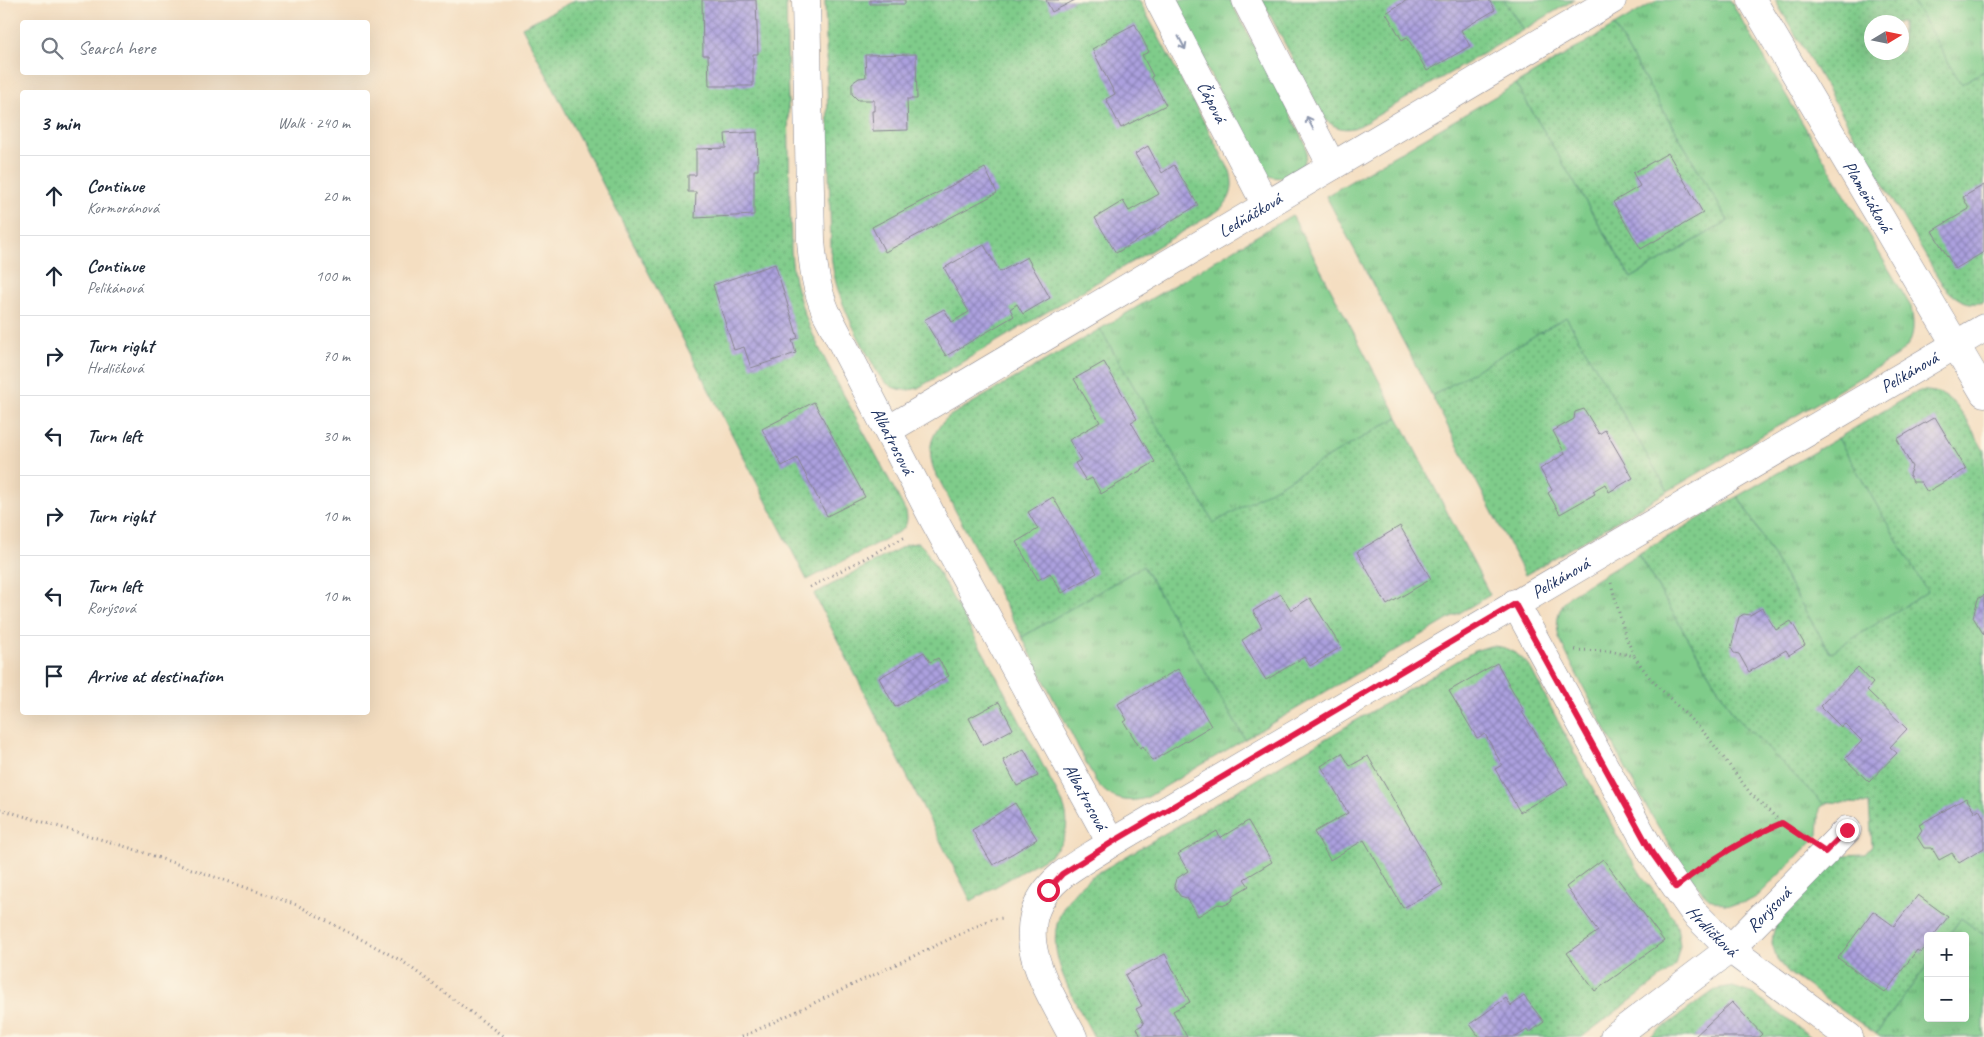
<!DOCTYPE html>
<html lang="en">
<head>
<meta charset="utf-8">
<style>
  body { margin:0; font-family:Caveat,sans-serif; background:#f6f6f7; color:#1f2937 }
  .controls { position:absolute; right:15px; bottom:15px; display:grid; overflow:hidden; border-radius:5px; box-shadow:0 5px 20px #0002 }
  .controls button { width:45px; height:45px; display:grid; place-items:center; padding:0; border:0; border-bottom:1px solid #e0e1e3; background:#fff; color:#1f2937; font:25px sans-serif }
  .compass { position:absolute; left:1864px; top:15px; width:45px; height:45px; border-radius:50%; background:#fff; box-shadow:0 5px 20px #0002; rotate:80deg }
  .stop { position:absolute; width:15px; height:15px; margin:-11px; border:4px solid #e11d48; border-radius:50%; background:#fff }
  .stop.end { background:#e11d48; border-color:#fff; box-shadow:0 1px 5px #0008 }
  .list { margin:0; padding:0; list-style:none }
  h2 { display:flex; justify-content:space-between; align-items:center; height:65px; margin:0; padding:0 20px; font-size:21px }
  h2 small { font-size:16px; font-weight:400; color:#747a83 }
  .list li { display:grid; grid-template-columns:32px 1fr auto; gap:15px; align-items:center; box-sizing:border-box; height:80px; padding:0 20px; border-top:1px solid #e0e1e3 }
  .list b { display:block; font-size:19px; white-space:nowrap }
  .list p { margin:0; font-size:16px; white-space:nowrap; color:#747a83 }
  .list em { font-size:16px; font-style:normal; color:#747a83 }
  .icon { flex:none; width:28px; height:28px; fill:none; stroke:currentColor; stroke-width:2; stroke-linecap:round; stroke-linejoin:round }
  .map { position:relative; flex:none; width:1984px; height:1037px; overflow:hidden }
  .search { position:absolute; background:#fff; box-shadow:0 5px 20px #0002; left:20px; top:20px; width:350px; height:55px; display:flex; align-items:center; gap:12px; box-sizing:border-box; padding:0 18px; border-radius:5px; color:#747a83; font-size:19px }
  .panel { position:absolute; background:#fff; box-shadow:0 5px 20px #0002; left:20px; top:90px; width:350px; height:625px; border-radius:5px }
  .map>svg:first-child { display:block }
</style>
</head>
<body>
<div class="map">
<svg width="1984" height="1037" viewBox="0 0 1984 1037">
  <defs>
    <pattern id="grass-tufts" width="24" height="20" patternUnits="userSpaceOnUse" patternTransform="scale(1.25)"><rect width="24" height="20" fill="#7fcc8a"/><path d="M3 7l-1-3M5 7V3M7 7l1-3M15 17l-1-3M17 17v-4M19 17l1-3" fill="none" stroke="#67a674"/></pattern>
    <pattern id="garden-dots" width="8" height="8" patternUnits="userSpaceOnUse" patternTransform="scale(1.25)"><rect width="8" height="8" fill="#7fcc8a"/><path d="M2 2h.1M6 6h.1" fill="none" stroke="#67a674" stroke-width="1.8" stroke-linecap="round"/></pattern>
    <pattern id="building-cross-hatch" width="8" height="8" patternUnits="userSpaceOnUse" patternTransform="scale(1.25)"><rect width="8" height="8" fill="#aca0de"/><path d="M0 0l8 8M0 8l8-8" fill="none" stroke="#8b83b7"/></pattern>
  </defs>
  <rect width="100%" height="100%" fill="#fcf5e5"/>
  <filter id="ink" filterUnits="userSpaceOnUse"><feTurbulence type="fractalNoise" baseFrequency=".02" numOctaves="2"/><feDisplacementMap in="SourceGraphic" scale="10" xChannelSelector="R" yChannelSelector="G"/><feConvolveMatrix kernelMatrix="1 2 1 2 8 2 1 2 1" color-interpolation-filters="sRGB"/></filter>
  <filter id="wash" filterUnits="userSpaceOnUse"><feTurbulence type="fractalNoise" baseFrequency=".0096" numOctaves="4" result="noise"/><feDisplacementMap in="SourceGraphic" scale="20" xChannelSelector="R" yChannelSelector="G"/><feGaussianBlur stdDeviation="1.12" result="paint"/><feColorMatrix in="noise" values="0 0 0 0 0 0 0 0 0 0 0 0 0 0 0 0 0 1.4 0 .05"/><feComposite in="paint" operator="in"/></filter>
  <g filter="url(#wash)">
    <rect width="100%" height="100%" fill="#f4dec1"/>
    <path fill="url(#grass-tufts)" stroke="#4d7e74" d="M 1171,0 L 1230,0 L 1305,143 C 1306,147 1307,152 1306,156 C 1303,172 1282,183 1267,175 C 1264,173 1261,169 1258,166 Z
      M 1504,0 L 1574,0 L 1523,30 Z
      M 1658,0 L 1730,0 L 1911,307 C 1915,329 1915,343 1895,357 L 1668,491 L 1566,318 L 1432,396 L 1326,196 L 1516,84 L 1631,278 L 1728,221 L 1614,26 Z
      M 1912,0 L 1984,0 L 1984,71 L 1961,84 Z
      M 1292,215 L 1398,417 L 1214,524 L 1100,329 Z
      M 1838,438 L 1928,592 L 1830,653 L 1738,496 Z
      M 1638,554 L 1734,715 L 1824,805 L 1820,808 L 1818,835 L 1759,895 C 1745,905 1725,909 1709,898 C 1697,889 1688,872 1679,859 C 1652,820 1631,778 1609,736 C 1592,703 1574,671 1559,638 C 1555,620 1558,606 1572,594 Z
      M 1143,566 L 1245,739 L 1146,798 C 1125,804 1108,799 1095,780 L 1022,637 Z
      M 1961,918 L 1984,935 L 1984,1037 L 1880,1037 L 1876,1034 L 1928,964 L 1928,1018 L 1965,1018 L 1965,936 L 1948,936 Z"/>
    <path fill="url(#garden-dots)" stroke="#4d7e74" fill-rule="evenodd" d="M 575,0 L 786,0 L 791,251 C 794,307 821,352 847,401 C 867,438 887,475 906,512 C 908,521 907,526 900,531 L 807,580 L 522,27 Z
      M 825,0 L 1139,0 L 1230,171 C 1235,188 1231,202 1216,212 L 918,388 C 899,394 885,386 876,370 C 856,332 833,295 831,251 Z
      M 1262,0 L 1504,0 L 1523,30 L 1361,125 C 1347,132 1335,129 1324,118 Z
      M 1775,0 L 1912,0 L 1961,84 L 1984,71 L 1984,302 C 1966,307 1953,297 1942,284 ZM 1872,22 L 1902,22 L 1902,52 L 1872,52 Z
      M 1614,26 L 1728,221 L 1631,278 L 1516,84 Z
      M 1566,317 L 1668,491 L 1525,575 L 1432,396 Z
      M 1100,329 L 1214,523 L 1398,417 L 1490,595 L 1245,739 L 1143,566 L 1022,637 L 934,470 C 926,448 932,432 948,417 Z
      M 1920,391 C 1956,388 1968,424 1984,451 L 1984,935 L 1961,918 L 1948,936 L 1928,936 L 1928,964 L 1876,1034 L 1790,974 L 1777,959 L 1772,943 L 1773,934 L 1777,920 L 1839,855 L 1865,854 L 1872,846 L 1869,804 L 1828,802 L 1824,805 L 1734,715 L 1638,554 L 1738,496 L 1830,653 L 1927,592 L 1838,438 L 1910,395 Z
      M 915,543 L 919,543 L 925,549 L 990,664 L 1063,804 C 1071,824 1066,841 1050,855 L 971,901 L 814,594 L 906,545 Z
      M 1490,646 C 1509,646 1518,653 1530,667 L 1618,837 L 1642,876 L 1673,917 L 1677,926 L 1680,945 L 1675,965 L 1670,971 L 1582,1037 L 1094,1037 C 1064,979 1026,928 1091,877 L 1474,651 Z
      M 1733,987 L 1753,994 L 1811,1037 L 1650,1037 L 1715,990 Z"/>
    <g id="blocks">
      <path fill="url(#building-cross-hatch)" d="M 702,0 L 756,0 L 758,54 L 753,54 L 753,86 L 709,86 L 708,55 L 703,55 Z
        M 870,0 L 905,0 L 905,4 L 870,4 Z
        M 1046,0 L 1075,0 L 1052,12 Z
        M 1407,0 L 1489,0 L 1495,10 L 1461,30 L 1470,46 L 1427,71 L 1407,37 L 1402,40 L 1386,13 Z
        M 1135,24 L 1149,52 L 1142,55 L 1153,76 L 1151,77 L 1166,105 L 1121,128 L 1106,99 L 1115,94 L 1092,49 L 1107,41 L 1106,39 Z
        M 916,54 L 917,99 L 907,99 L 908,130 L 873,131 L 872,111 L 874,111 L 874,100 L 858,100 L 852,94 L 852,83 L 859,78 L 866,77 L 865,55 Z
        M 757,132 L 758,170 L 754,170 L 754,215 L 695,218 L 696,192 L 688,192 L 688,175 L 696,175 L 696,149 L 726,148 L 725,134 Z
        M 1148,146 L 1162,173 L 1174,165 L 1198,205 L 1116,253 L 1095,218 L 1123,201 L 1129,211 L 1159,194 L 1135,154 Z
        M 1668,153 L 1703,213 L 1641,249 L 1613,202 L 1640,186 L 1633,173 Z
        M 985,168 L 997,193 L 885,252 L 872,227 Z
        M 1984,185 L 1984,252 L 1955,269 L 1932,231 L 1969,209 L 1963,197 Z
        M 984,245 L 1000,272 L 1027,257 L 1050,298 L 1023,314 L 1017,304 L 1010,309 L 1014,316 L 946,356 L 924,320 L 944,309 L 952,322 L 969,312 L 944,268 Z
        M 775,264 L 798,338 L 792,340 L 796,353 L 751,368 L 744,347 L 734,350 L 713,285 Z
        M 1104,362 L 1137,419 L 1131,422 L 1155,462 L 1101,494 L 1092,478 L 1086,481 L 1075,463 L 1081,460 L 1069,440 L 1100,422 L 1074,379 Z
        M 814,402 L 865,497 L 827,516 L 797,458 L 782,466 L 762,429 Z
        M 1584,409 L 1599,434 L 1605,430 L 1633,478 L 1609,492 L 1605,484 L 1593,491 L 1595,494 L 1560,514 L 1548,493 L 1552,490 L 1540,469 L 1565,454 L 1553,431 L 1574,419 L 1575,412 Z
        M 1935,417 L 1966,469 L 1927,492 L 1921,482 L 1913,482 L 1909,474 L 1912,467 L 1897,439 Z
        M 1053,497 L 1097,573 L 1062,593 L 1050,573 L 1038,580 L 1016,542 L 1038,529 L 1028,512 Z
        M 1400,526 L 1431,579 L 1387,605 L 1357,552 Z
        M 1281,594 L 1291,610 L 1310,598 L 1341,647 L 1310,666 L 1304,657 L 1266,680 L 1242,640 L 1262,627 L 1253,611 Z
        M 1984,595 L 1984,635 L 1973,617 L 1978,599 Z
        M 1762,608 L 1776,630 L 1791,621 L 1805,645 L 1789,655 L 1786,650 L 1749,672 L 1739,654 L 1734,653 L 1731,648 L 1739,617 L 1744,614 L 1750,615 Z
        M 924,652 L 930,662 L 938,658 L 949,676 L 895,707 L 879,678 Z
        M 1497,663 L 1524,711 L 1522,712 L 1568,784 L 1520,812 L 1495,769 L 1502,765 L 1485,734 L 1477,738 L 1449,691 Z
        M 1858,667 L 1873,683 L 1867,690 L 1907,729 L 1890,747 L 1897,753 L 1869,782 L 1845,759 L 1862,741 L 1845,724 L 1841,727 L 1820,706 Z
        M 1178,669 L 1211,726 L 1152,761 L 1143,746 L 1140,748 L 1124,722 L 1127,720 L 1118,704 Z
        M 999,702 L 1013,729 L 983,745 L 969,718 Z
        M 1024,749 L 1038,776 L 1017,786 L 1003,760 Z
        M 1342,753 L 1350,766 L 1368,756 L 1443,885 L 1403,908 L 1364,840 L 1330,860 L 1314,832 L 1348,813 L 1321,766 Z
        M 1966,798 L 1975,812 L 1979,809 L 1984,818 L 1984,848 L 1959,863 L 1952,853 L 1939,860 L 1932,848 L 1924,848 L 1917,837 L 1922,830 L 1919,825 Z
        M 1015,803 L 1037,839 L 993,865 L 972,830 Z
        M 1248,821 L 1272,862 L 1244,879 L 1249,886 L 1234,895 L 1232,901 L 1225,905 L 1218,904 L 1198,916 L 1187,898 L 1180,896 L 1174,886 L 1176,879 L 1188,871 L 1178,854 L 1217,831 L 1220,838 Z
        M 1603,859 L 1664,941 L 1595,991 L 1567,953 L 1598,931 L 1566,887 Z
        M 1918,895 L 1948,917 L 1933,936 L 1928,936 L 1928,943 L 1921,953 L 1917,950 L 1885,993 L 1838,958 L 1873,911 L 1894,926 Z
        M 1165,954 L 1190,1002 L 1173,1011 L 1187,1037 L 1141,1037 L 1137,1028 L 1144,1024 L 1136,1009 L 1142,1006 L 1125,975 Z
        M 1524,996 L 1544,1022 L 1529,1033 L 1527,1030 L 1516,1037 L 1479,1037 L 1470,1024 L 1506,998 L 1511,1006 Z
        M 1732,1002 L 1762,1034 L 1759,1037 L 1694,1037 Z"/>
    </g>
  </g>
  <g filter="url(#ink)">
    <use href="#blocks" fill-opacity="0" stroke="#888690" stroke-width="1"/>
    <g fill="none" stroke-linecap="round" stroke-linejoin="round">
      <defs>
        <g id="minor">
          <path id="s1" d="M 806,0 L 811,240 C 813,266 816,288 826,312 L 935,522 L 1111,843"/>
          <path id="s2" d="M 1159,0 L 1266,205"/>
          <path d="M 1246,0 L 1332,166"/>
          <path id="s3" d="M 1752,0 L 1984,393"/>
          <path id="s4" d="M 888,430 L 1612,0"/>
          <path id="s5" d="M 1515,603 L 1652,853 L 1695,914 L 1730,949 L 1849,1037"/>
          <path id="s6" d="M 1073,1037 C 1045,983 1002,925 1062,875 C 1077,863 1095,854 1111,843 L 1984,328"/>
          <path id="s7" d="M 1614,1037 L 1730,949 L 1847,830"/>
        </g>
      </defs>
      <use href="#minor" stroke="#888690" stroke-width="29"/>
      <path stroke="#888690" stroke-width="3" stroke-dasharray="1 4" stroke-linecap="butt" d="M 1611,583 L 1625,635 L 1634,655
        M 810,587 L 907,536
        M 1575,650 L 1610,651 L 1634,656 L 1650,678 L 1708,737 L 1751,794 L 1782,823 L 1799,834
        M 0,809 L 130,848 L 297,905 L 402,961 L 504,1037
        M 1700,869 C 1726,850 1752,835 1782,823
        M 742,1037 L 992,919 L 1003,918"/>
      <use href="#minor" stroke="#fff" stroke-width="28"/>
    </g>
    <defs><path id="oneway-shaft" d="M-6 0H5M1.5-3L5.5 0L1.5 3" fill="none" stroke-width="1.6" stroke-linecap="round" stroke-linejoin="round" transform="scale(1.25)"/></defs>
    <g stroke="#8d97ae">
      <use href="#oneway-shaft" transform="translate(1182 43) rotate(62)"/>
      <use href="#oneway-shaft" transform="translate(1310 123) rotate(-118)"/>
    </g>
  </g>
  <g fill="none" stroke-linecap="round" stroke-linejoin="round" filter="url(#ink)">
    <path stroke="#e11d48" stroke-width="6" d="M 1048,890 L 1062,874 L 1111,843 L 1515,604 L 1652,853 L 1676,887 C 1709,861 1743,839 1782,823 L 1825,852 L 1847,830"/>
  </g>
  <g text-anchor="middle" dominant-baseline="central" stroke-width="5" stroke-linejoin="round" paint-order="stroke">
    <g font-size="18" fill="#1b2f5e" stroke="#fcf5e5">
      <text stroke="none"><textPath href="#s2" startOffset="115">Čápová</textPath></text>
      <text stroke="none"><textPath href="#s3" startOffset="228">Plameňáková</textPath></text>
      <text stroke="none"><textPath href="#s4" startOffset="421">Ledňáčková</textPath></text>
      <text stroke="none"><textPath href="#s6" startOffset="1166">Pelikánová</textPath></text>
      <text stroke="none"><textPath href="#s1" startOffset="459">Albatrosová</textPath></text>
      <text stroke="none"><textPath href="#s6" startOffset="761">Pelikánová</textPath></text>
      <text stroke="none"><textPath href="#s1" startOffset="864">Albatrosová</textPath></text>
      <text stroke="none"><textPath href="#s7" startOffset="201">Rorýsová</textPath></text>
      <text stroke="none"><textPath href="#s5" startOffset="384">Hrdličková</textPath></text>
    </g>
  </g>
</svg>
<div class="controls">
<button>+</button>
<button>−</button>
</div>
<svg class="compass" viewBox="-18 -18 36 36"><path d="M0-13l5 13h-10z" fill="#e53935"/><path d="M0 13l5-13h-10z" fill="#747a83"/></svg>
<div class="stop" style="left:1048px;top:890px"></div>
<div class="stop end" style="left:1847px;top:830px"></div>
<div class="search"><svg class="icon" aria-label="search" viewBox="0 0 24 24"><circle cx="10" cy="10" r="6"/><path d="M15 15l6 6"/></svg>Search here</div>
<section class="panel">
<h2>3 min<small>Walk · 240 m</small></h2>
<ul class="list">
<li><svg class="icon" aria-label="ahead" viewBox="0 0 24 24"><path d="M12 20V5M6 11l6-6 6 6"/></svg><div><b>Continue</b><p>Kormoránová</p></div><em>20 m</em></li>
<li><svg class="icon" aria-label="ahead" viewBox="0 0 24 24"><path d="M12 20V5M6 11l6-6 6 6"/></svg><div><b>Continue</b><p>Pelikánová</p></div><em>100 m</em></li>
<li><svg class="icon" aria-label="right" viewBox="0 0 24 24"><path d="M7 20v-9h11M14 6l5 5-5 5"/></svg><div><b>Turn right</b><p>Hrdličková</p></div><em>70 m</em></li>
<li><svg class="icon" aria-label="left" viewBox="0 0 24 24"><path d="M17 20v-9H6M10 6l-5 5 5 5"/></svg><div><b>Turn left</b></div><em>30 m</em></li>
<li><svg class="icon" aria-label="right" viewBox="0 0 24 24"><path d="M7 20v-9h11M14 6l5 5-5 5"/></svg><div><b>Turn right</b></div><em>10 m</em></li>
<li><svg class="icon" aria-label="left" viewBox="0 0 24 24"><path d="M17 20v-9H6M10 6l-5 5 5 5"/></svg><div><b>Turn left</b><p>Rorýsová</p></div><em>10 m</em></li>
<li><svg class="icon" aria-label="arrive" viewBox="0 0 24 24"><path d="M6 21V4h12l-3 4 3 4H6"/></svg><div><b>Arrive at destination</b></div></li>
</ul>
</section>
</div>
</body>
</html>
